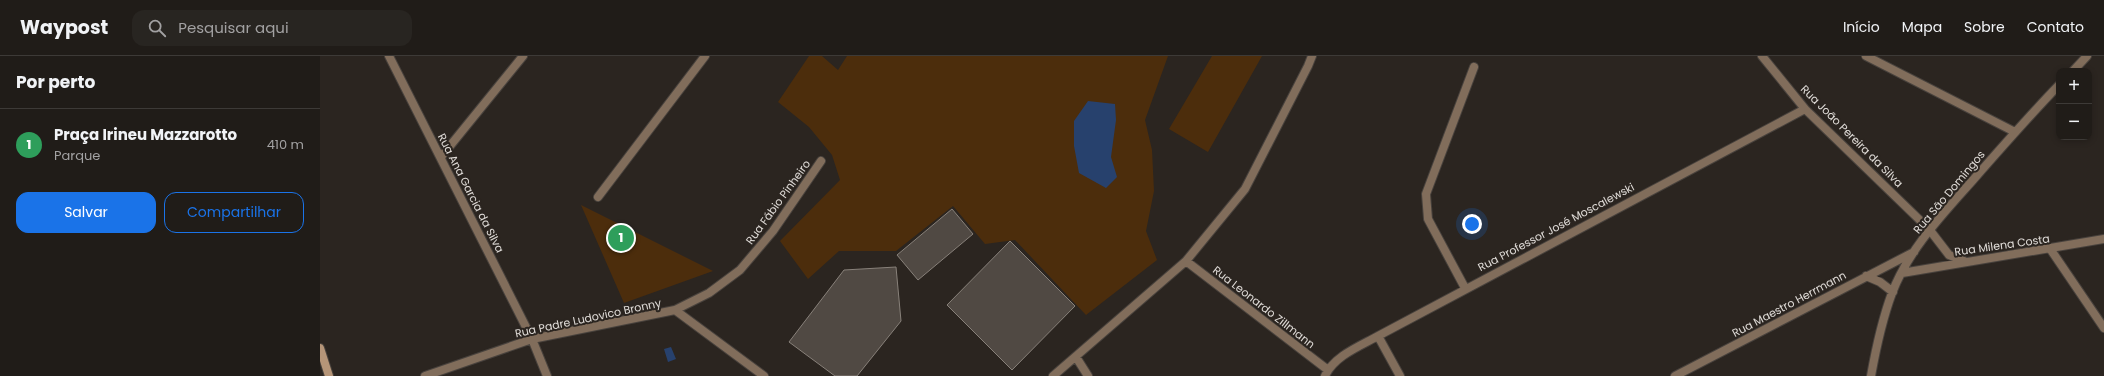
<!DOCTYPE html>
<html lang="pt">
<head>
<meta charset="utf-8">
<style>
  body { margin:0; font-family:Poppins,sans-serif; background:#282521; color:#f1f3f6 }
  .controls { position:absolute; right:12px; top:12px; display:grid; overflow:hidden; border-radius:8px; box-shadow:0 2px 6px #0003 }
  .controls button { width:36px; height:36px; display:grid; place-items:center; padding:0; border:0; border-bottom:1px solid #3d3a37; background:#201c18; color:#f1f3f6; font:20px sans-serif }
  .you { position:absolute; left:1152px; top:168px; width:14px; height:14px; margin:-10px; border:3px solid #fff; border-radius:50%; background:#1a73e8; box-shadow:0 0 0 6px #1a73e833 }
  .badge { display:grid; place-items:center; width:26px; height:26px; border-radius:50%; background:#1a73e8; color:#fff; font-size:13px; font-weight:700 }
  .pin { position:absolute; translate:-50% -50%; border:2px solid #fff; box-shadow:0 1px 4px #0006 }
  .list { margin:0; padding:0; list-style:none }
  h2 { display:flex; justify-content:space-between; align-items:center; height:52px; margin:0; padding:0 16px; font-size:17px }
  h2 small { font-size:13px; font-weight:400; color:#a2a1a2 }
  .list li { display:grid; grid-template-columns:26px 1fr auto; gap:12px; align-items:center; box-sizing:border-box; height:72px; padding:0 16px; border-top:1px solid #3d3a37 }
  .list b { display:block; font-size:15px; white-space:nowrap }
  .list p { margin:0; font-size:13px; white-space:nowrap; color:#a2a1a2 }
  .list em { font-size:13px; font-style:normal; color:#a2a1a2 }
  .actions { display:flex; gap:8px; padding:12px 16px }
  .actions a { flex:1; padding:9px 0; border:1px solid #1a73e8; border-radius:12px; text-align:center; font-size:14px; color:#1a73e8 }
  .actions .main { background:#1a73e8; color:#fff }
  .icon { flex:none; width:22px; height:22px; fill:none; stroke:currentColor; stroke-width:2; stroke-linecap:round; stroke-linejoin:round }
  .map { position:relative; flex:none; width:1784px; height:320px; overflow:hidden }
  header { display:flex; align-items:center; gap:24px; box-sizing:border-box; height:56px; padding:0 20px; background:#201c18; border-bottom:1px solid #3d3a37 }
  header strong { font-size:19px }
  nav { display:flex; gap:22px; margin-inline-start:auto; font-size:14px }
  .search { width:280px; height:36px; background:#282521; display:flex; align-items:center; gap:10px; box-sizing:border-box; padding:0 14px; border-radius:12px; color:#a2a1a2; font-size:15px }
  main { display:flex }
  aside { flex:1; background:#201c18 }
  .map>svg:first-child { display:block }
</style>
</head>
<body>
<header>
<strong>Waypost</strong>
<div class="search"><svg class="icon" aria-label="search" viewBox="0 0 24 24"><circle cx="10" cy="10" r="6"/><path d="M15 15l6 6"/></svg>Pesquisar aqui</div>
<nav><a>Início</a><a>Mapa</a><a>Sobre</a><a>Contato</a></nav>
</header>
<main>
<aside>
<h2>Por perto<small></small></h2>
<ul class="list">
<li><span class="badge" style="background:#2e9e5b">1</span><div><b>Praça Irineu Mazzarotto</b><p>Parque</p></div><em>410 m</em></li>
</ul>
<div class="actions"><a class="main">Salvar</a><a>Compartilhar</a></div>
</aside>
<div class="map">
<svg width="1784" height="320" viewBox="0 0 1784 320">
  <rect width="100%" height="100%" fill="#2b2520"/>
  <path fill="#4c2d0c" d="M 489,0 L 502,0 L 518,14 L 527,0 L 848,0 L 825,64 L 832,94 L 834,135 L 826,175 L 837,204 L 766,259 L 695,184 L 665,188 L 633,150 L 576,195 L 519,195 L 488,223 L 460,185 L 520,124 L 512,99 L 489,71 L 458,46 Z
    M 892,0 L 942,0 L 888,96 L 849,73 Z
    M 261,149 L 393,215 L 304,247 Z"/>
  <path fill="#27416d" d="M 768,45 L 795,48 L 796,64 L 791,101 L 797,121 L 786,132 L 759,117 L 754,90 L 754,65 Z
    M 351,291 L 356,303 L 348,306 L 344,293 Z"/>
  <path fill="#504943" stroke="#88817a" d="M 632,153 L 653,178 L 598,224 L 577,199 Z
    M 690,185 L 755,250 L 692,314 L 627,249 Z
    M 576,211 L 581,265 L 537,320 L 515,320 L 469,286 L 524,214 Z"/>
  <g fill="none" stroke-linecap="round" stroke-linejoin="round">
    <defs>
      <path id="minor" d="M 69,0 L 212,283 L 227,320
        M 1442,0 L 1485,53 L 1609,173 L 1629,199 L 1644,205
        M 1546,0 L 1695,76
        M 1753,15 L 1767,0
        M 121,101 L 203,0
        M 278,141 L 385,0
        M 1731,194 L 1784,272
        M 866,205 L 1008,314
        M 1582,217 L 1784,183
        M 1546,220 L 1560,226 L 1573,236
        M 1145,232 L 1108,163 L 1106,138 L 1154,11
        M 355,254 L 389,237 L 420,214 L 453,175 L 501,105
        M 1058,280 L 1080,320
        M 756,301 L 768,320
        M 105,320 L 212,283 L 355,254 L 444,320
        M 733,320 L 866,205 L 925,133 L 988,10 L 992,0
        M 1005,320 C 1014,300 1040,290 1058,280 L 1485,53
        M 1355,320 L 1594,196
        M 1551,320 C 1556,292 1562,264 1572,237 C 1589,193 1622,159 1653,124 C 1681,92 1709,60 1739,29"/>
      <path id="secondary" d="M 0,292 L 9,320"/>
    </defs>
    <use href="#minor" stroke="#48423d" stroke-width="10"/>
    <use href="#secondary" stroke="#48423d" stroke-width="10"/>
    <use href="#minor" stroke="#816d5b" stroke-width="8"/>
    <use href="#secondary" stroke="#b59578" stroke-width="8"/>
  </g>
  <g text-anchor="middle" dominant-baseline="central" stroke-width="4" stroke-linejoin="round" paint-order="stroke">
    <g font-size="11" fill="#e0dcd8" stroke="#2b2520">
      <text transform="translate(1532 80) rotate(45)">Rua João Pereira da Silva</text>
      <text transform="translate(1629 136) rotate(-50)">Rua São Domingos</text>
      <text transform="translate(151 137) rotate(63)">Rua Ana Garcia da Silva</text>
      <text transform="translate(458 146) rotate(-54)">Rua Fábio Pinheiro</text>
      <text transform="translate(1236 171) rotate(-28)">Rua Professor José Moscalewski</text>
      <text transform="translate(1682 189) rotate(-8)">Rua Milena Costa</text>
      <text transform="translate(1469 248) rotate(-28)">Rua Maestro Herrmann</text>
      <text transform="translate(944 251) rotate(38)">Rua Leonardo Zillmann</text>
      <text transform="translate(268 262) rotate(-12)">Rua Padre Ludovico Bronny</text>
    </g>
  </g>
</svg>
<div class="controls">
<button>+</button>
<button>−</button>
</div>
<div class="you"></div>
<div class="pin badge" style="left:301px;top:182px;background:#2e9e5b">1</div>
</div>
</main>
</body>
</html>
